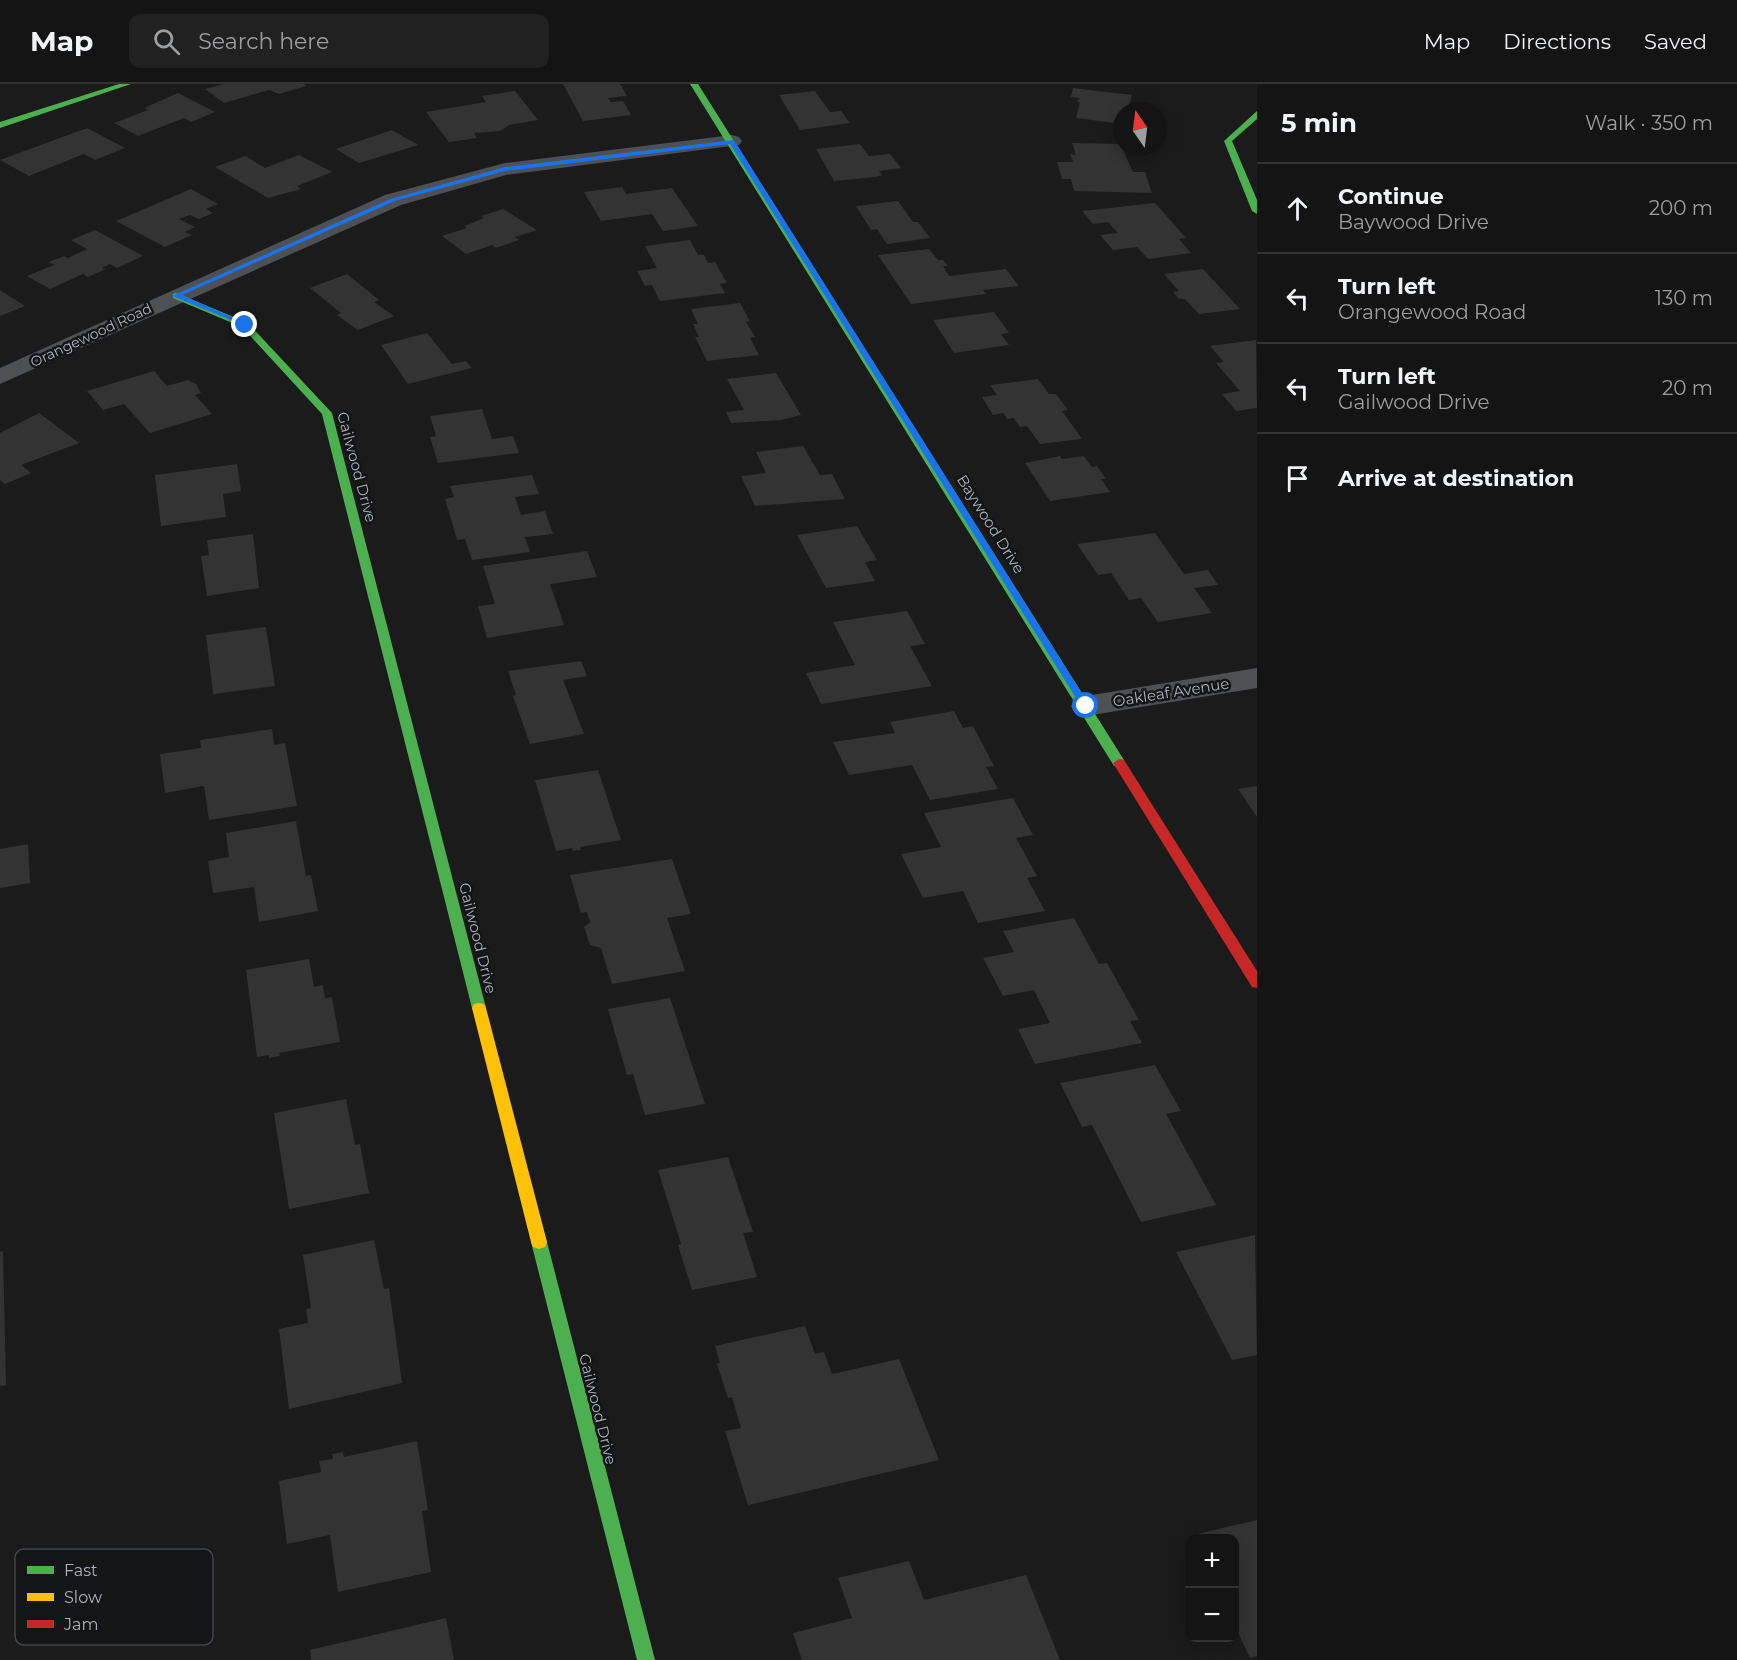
<!DOCTYPE html>
<html lang="en">
<head>
<meta charset="utf-8">
<style>
  body { margin:0; font-family:Montserrat,sans-serif; background:#212122; color:#f1f3f6 }
  .controls { position:absolute; right:18px; bottom:18px; display:grid; overflow:hidden; border-radius:12px; box-shadow:0 3px 15px #0003 }
  .controls button { width:54px; height:54px; display:grid; place-items:center; padding:0; border:0; border-bottom:2px solid #333334; background:#141414; color:#f1f3f6; font:30px sans-serif }
  .compass { position:absolute; left:1113px; top:18px; width:54px; height:54px; border-radius:50%; background:#141414; box-shadow:0 3px 15px #0003; rotate:346deg }
  .stop { position:absolute; width:18px; height:18px; margin:-14px; border:4px solid #1a73e8; border-radius:50%; background:#fff }
  .stop.end { background:#1a73e8; border-color:#fff; box-shadow:0 2px 6px #0008 }
  .list { margin:0; padding:0; list-style:none }
  h2 { display:flex; justify-content:space-between; align-items:center; height:78px; margin:0; padding:0 24px; font-size:26px }
  h2 small { font-size:20px; font-weight:400; color:#9d9ea0 }
  .list li { display:grid; grid-template-columns:39px 1fr auto; gap:18px; align-items:center; box-sizing:border-box; height:90px; padding:0 24px; border-top:2px solid #333334 }
  .list b { display:block; font-size:22px; white-space:nowrap }
  .list p { margin:0; font-size:20px; white-space:nowrap; color:#9d9ea0 }
  .list em { font-size:20px; font-style:normal; color:#9d9ea0 }
  .icon { flex:none; width:33px; height:33px; fill:none; stroke:currentColor; stroke-width:2; stroke-linecap:round; stroke-linejoin:round }
  .map { position:relative; flex:none; width:1257px; height:1576px; overflow:hidden }
  header { display:flex; align-items:center; gap:36px; box-sizing:border-box; height:84px; padding:0 30px; background:#141414; border-bottom:2px solid #333334 }
  header strong { font-size:28px }
  nav { display:flex; gap:33px; margin-inline-start:auto; font-size:21px }
  .search { width:420px; height:54px; background:#212122; display:flex; align-items:center; gap:15px; box-sizing:border-box; padding:0 21px; border-radius:12px; color:#9d9ea0; font-size:22px }
  main { display:flex }
  aside { flex:1; background:#141414 }
  .map>svg:first-child { display:block }
</style>
</head>
<body>
<header>
<strong>Map</strong>
<div class="search"><svg class="icon" aria-label="search" viewBox="0 0 24 24"><circle cx="10" cy="10" r="6"/><path d="M15 15l6 6"/></svg>Search here</div>
<nav><a>Map</a><a>Directions</a><a>Saved</a></nav>
</header>
<main>
<div class="map">
<svg width="1257" height="1576" viewBox="0 0 1257 1576">
  <rect width="100%" height="100%" fill="#1b1b1b"/>
  <path fill="#333" d="M 224,0 L 304,0 L 306,2 L 279,10 L 269,6 L 224,19 L 205,5 Z
    M 563,0 L 620,0 L 627,12 L 608,14 L 611,18 L 623,17 L 631,31 L 583,37 Z
    M 1073,4 L 1132,11 L 1128,27 L 1122,27 L 1122,40 L 1076,34 L 1080,18 L 1077,18 L 1078,15 L 1081,14 L 1071,13 Z
    M 515,7 L 538,36 L 509,41 L 500,47 L 474,49 L 477,54 L 449,58 L 426,28 L 486,18 L 482,12 Z
    M 815,7 L 830,28 L 841,27 L 850,39 L 800,46 L 779,11 Z
    M 178,9 L 215,28 L 191,38 L 184,34 L 179,36 L 138,52 L 114,39 L 148,26 L 144,24 Z
    M 87,44 L 125,64 L 95,76 L 84,70 L 29,92 L 0,76 Z
    M 392,46 L 418,61 L 359,79 L 336,65 Z
    M 1072,59 L 1120,60 L 1133,88 L 1145,88 L 1152,109 L 1074,107 L 1071,95 L 1062,95 L 1057,78 L 1073,78 L 1070,70 L 1076,71 Z
    M 860,60 L 869,72 L 890,70 L 901,84 L 879,87 L 882,91 L 876,93 L 834,97 L 816,65 Z
    M 299,71 L 332,88 L 297,102 L 301,105 L 268,114 L 215,83 L 245,72 L 265,84 Z
    M 622,103 L 626,110 L 672,104 L 698,142 L 663,147 L 652,130 L 601,137 L 584,108 Z
    M 191,105 L 218,120 L 206,125 L 213,129 L 199,135 L 190,131 L 179,135 L 195,143 L 185,148 L 192,151 L 165,163 L 116,137 Z
    M 898,117 L 913,138 L 918,138 L 930,154 L 887,160 L 877,145 L 871,146 L 856,122 Z
    M 1155,119 L 1186,154 L 1179,155 L 1191,169 L 1148,175 L 1137,163 L 1113,166 L 1100,151 L 1118,149 L 1108,138 L 1093,140 L 1082,127 Z
    M 503,125 L 537,146 L 515,153 L 519,156 L 496,164 L 492,161 L 466,170 L 442,152 L 467,144 L 465,142 L 484,134 L 481,132 Z
    M 95,146 L 143,172 L 117,184 L 110,180 L 102,184 L 106,185 L 88,193 L 83,190 L 50,205 L 27,192 L 54,181 L 49,178 L 64,172 L 68,174 L 87,165 L 71,156 Z
    M 690,156 L 698,171 L 704,171 L 708,179 L 715,178 L 727,199 L 720,200 L 725,209 L 660,217 L 652,201 L 645,202 L 637,187 L 657,184 L 645,162 Z
    M 929,165 L 938,176 L 943,176 L 948,182 L 943,182 L 949,192 L 1006,185 L 1019,202 L 983,206 L 986,210 L 911,220 L 878,171 Z
    M 1203,185 L 1240,225 L 1199,230 L 1185,215 L 1179,215 L 1173,208 L 1179,207 L 1164,190 Z
    M 347,190 L 379,216 L 374,218 L 394,232 L 358,246 L 337,231 L 341,229 L 310,204 Z
    M 0,206 L 25,222 L 0,232 Z
    M 740,219 L 750,237 L 746,238 L 755,253 L 750,254 L 759,271 L 707,277 L 695,253 L 699,253 L 693,240 L 698,240 L 691,225 Z
    M 994,228 L 1009,249 L 1001,250 L 1009,261 L 954,269 L 933,236 Z
    M 427,249 L 452,280 L 466,277 L 472,284 L 408,300 L 381,261 Z
    M 1256,256 L 1257,324 L 1236,327 L 1222,310 L 1240,307 L 1216,279 L 1224,278 L 1210,262 Z
    M 154,287 L 167,302 L 188,296 L 196,300 L 201,309 L 195,311 L 212,330 L 150,349 L 124,320 L 103,326 L 87,307 Z
    M 776,289 L 801,331 L 781,336 L 731,339 L 726,328 L 744,326 L 727,295 Z
    M 1038,295 L 1049,310 L 1056,310 L 1068,326 L 1062,327 L 1082,355 L 1040,360 L 1027,342 L 1020,343 L 1014,334 L 1007,335 L 1003,329 L 993,331 L 982,313 L 997,311 L 990,301 Z
    M 482,325 L 492,355 L 513,352 L 519,369 L 438,379 L 430,353 L 436,352 L 430,332 Z
    M 39,329 L 79,359 L 21,381 L 31,389 L 5,400 L 0,396 L 0,349 Z
    M 803,362 L 820,391 L 832,390 L 845,415 L 755,422 L 741,392 L 766,389 L 756,368 Z
    M 1060,372 L 1062,375 L 1084,372 L 1092,383 L 1097,382 L 1106,395 L 1101,395 L 1110,408 L 1050,417 L 1025,379 Z
    M 237,380 L 241,407 L 223,410 L 226,433 L 161,442 L 155,391 Z
    M 532,391 L 539,410 L 515,413 L 521,431 L 545,427 L 553,450 L 525,453 L 530,468 L 472,476 L 465,455 L 457,456 L 445,415 L 454,413 L 450,402 Z
    M 857,442 L 877,476 L 865,478 L 875,497 L 826,504 L 797,451 Z
    M 1155,449 L 1184,490 L 1208,486 L 1218,501 L 1194,504 L 1212,529 L 1158,538 L 1141,514 L 1129,516 L 1111,489 L 1098,491 L 1077,460 Z
    M 253,450 L 259,504 L 207,512 L 201,472 L 209,471 L 207,456 Z
    M 587,467 L 597,493 L 550,500 L 564,541 L 487,554 L 478,522 L 495,520 L 483,482 Z
    M 907,527 L 925,560 L 910,562 L 932,602 L 821,620 L 806,589 L 855,581 L 833,538 Z
    M 266,543 L 275,602 L 213,610 L 206,551 Z
    M 581,577 L 587,592 L 563,596 L 584,650 L 530,660 L 513,612 L 516,611 L 508,587 Z
    M 954,627 L 963,644 L 973,642 L 994,682 L 986,683 L 998,705 L 930,716 L 912,681 L 849,691 L 833,658 L 895,649 L 890,638 Z
    M 272,645 L 274,661 L 285,659 L 297,722 L 209,736 L 204,702 L 165,709 L 160,670 L 201,664 L 200,656 Z
    M 598,686 L 621,756 L 580,763 L 581,766 L 573,767 L 572,764 L 556,767 L 535,696 Z
    M 1257,702 L 1257,733 L 1238,705 Z
    M 1013,714 L 1033,751 L 1016,754 L 1037,792 L 1027,794 L 1045,827 L 978,839 L 963,807 L 923,814 L 901,770 L 941,763 L 924,729 Z
    M 296,737 L 306,792 L 311,791 L 318,827 L 259,838 L 254,803 L 213,809 L 208,777 L 229,773 L 226,749 Z
    M 28,760 L 30,799 L 0,804 L 0,765 Z
    M 672,775 L 691,830 L 667,834 L 685,887 L 612,900 L 601,864 L 590,861 L 584,843 L 590,838 L 587,828 L 581,829 L 570,791 Z
    M 1074,834 L 1099,880 L 1107,879 L 1139,936 L 1130,937 L 1142,959 L 1035,980 L 1018,945 L 1050,939 L 1034,906 L 1003,912 L 983,874 L 1014,868 L 1003,847 Z
    M 309,875 L 314,903 L 323,901 L 325,914 L 332,913 L 340,958 L 279,969 L 280,972 L 269,974 L 269,971 L 257,973 L 246,886 Z
    M 670,914 L 705,1020 L 645,1031 L 633,990 L 627,991 L 608,925 Z
    M 1155,981 L 1181,1027 L 1166,1030 L 1216,1121 L 1141,1138 L 1092,1041 L 1082,1043 L 1060,999 Z
    M 346,1015 L 355,1061 L 360,1060 L 369,1109 L 289,1125 L 274,1029 Z
    M 728,1073 L 753,1148 L 743,1149 L 757,1193 L 692,1206 L 678,1161 L 681,1160 L 658,1086 Z
    M 1255,1151 L 1257,1271 L 1232,1276 L 1176,1168 Z
    M 374,1156 L 384,1205 L 389,1204 L 402,1299 L 289,1325 L 279,1245 L 308,1239 L 306,1225 L 311,1224 L 303,1171 Z
    M 3,1167 L 6,1301 L 0,1302 L 0,1168 Z
    M 805,1242 L 815,1270 L 824,1268 L 832,1290 L 899,1275 L 939,1376 L 748,1421 L 725,1347 L 741,1344 L 732,1313 L 728,1314 L 717,1280 L 720,1279 L 715,1262 Z
    M 417,1357 L 428,1426 L 422,1427 L 431,1488 L 338,1508 L 330,1451 L 287,1460 L 279,1397 L 321,1388 L 319,1377 L 333,1375 L 332,1370 L 343,1368 L 344,1373 Z
    M 1257,1436 L 1257,1572 L 1250,1574 L 1234,1540 L 1234,1454 L 1194,1454 L 1193,1451 Z
    M 909,1477 L 924,1516 L 1026,1491 L 1060,1576 L 802,1576 L 793,1549 L 852,1534 L 838,1494 Z
    M 446,1534 L 454,1576 L 311,1576 L 310,1566 Z"/>
  <g fill="none" stroke-linecap="round" stroke-linejoin="round">
    <path fill="#4e5054" fill-rule="evenodd" d="M 732,51 L 739,53 L 742,57 L 739,61 L 506,91 L 401,121 L 0,300 L 0,284 L 385,111 L 505,79 Z
      M 1257,584 L 1257,604 L 1086,632 L 1075,629 L 1071,622 L 1075,615 L 1086,612 Z"/>
    <path fill="#4caf50" fill-rule="evenodd" d="M 119,0 L 131,0 L 0,44 L 0,38 Z
      M 690,0 L 698,0 L 1124,676 L 1125,679 L 1124,682 L 1114,682 Z
      M 1257,27 L 1257,35 L 1232,57 L 1257,116 L 1257,130 L 1252,127 L 1224,57 Z
      M 176,209 L 248,239 L 332,329 L 486,924 L 484,928 L 474,928 L 472,924 L 322,330 L 242,243 L 173,214 L 173,210 Z
      M 539,1151 L 545,1153 L 547,1158 L 655,1576 L 637,1576 L 531,1158 L 533,1153 Z"/>
    <path fill="#ffc107" fill-rule="evenodd" d="M 479,919 L 484,920 L 486,924 L 547,1158 L 545,1163 L 539,1165 L 533,1163 L 531,1158 L 472,924 L 474,920 Z"/>
    <path fill="#c62828" fill-rule="evenodd" d="M 1119,675 L 1124,676 L 1257,887 L 1257,904 L 1252,903 L 1113,679 Z"/>
  </g>
  <path fill="#1a73e8" d="M 734,56 L 1090,622 L 1089,624 L 1081,622 L 730,60 L 505,87 L 395,117 L 182,211 L 248,240 L 248,243 L 172,212 L 390,115 L 505,83 Z"/>
  <g text-anchor="middle" dominant-baseline="central" stroke-width="5" stroke-linejoin="round" paint-order="stroke">
    <g font-size="14" fill="#acb2bc" stroke="#141517">
      <text transform="translate(91 251) rotate(-25)">Orangewood Road</text>
    </g>
    <g font-size="15" fill="#acb2bc" stroke="#141517">
      <text transform="translate(357 383) rotate(75)">Gailwood Drive</text>
      <text transform="translate(991 440) rotate(58)">Baywood Drive</text>
      <text transform="translate(1171 608) rotate(-9)">Oakleaf Avenue</text>
      <text transform="translate(478 854) rotate(76)">Gailwood Drive</text>
      <text transform="translate(598 1325) rotate(76)">Gailwood Drive</text>
    </g>
  </g>
  <rect x="15" y="1465" width="198" height="96" rx="9" fill="#141517" stroke="#424449" stroke-width="1.5"/>
  <rect x="27" y="1482" width="27" height="8" fill="#4caf50"/>
  <rect x="27" y="1509" width="27" height="8" fill="#ffc107"/>
  <rect x="27" y="1536" width="27" height="8" fill="#c62828"/>
  <g font-size="16" fill="#acb2bc">
    <text x="64" y="1492">Fast</text>
    <text x="64" y="1519">Slow</text>
    <text x="64" y="1546">Jam</text>
  </g>
</svg>
<div class="controls">
<button>+</button>
<button>−</button>
</div>
<svg class="compass" viewBox="-18 -18 36 36"><path d="M0-13l5 13h-10z" fill="#e53935"/><path d="M0 13l5-13h-10z" fill="#9d9ea0"/></svg>
<div class="stop" style="left:1086px;top:622px"></div>
<div class="stop end" style="left:245px;top:241px"></div>
</div>
<aside>
<h2>5 min<small>Walk · 350 m</small></h2>
<ul class="list">
<li><svg class="icon" aria-label="ahead" viewBox="0 0 24 24"><path d="M12 20V5M6 11l6-6 6 6"/></svg><div><b>Continue</b><p>Baywood Drive</p></div><em>200 m</em></li>
<li><svg class="icon" aria-label="left" viewBox="0 0 24 24"><path d="M17 20v-9H6M10 6l-5 5 5 5"/></svg><div><b>Turn left</b><p>Orangewood Road</p></div><em>130 m</em></li>
<li><svg class="icon" aria-label="left" viewBox="0 0 24 24"><path d="M17 20v-9H6M10 6l-5 5 5 5"/></svg><div><b>Turn left</b><p>Gailwood Drive</p></div><em>20 m</em></li>
<li><svg class="icon" aria-label="arrive" viewBox="0 0 24 24"><path d="M6 21V4h12l-3 4 3 4H6"/></svg><div><b>Arrive at destination</b></div></li>
</ul>
</aside>
</main>
</body>
</html>
